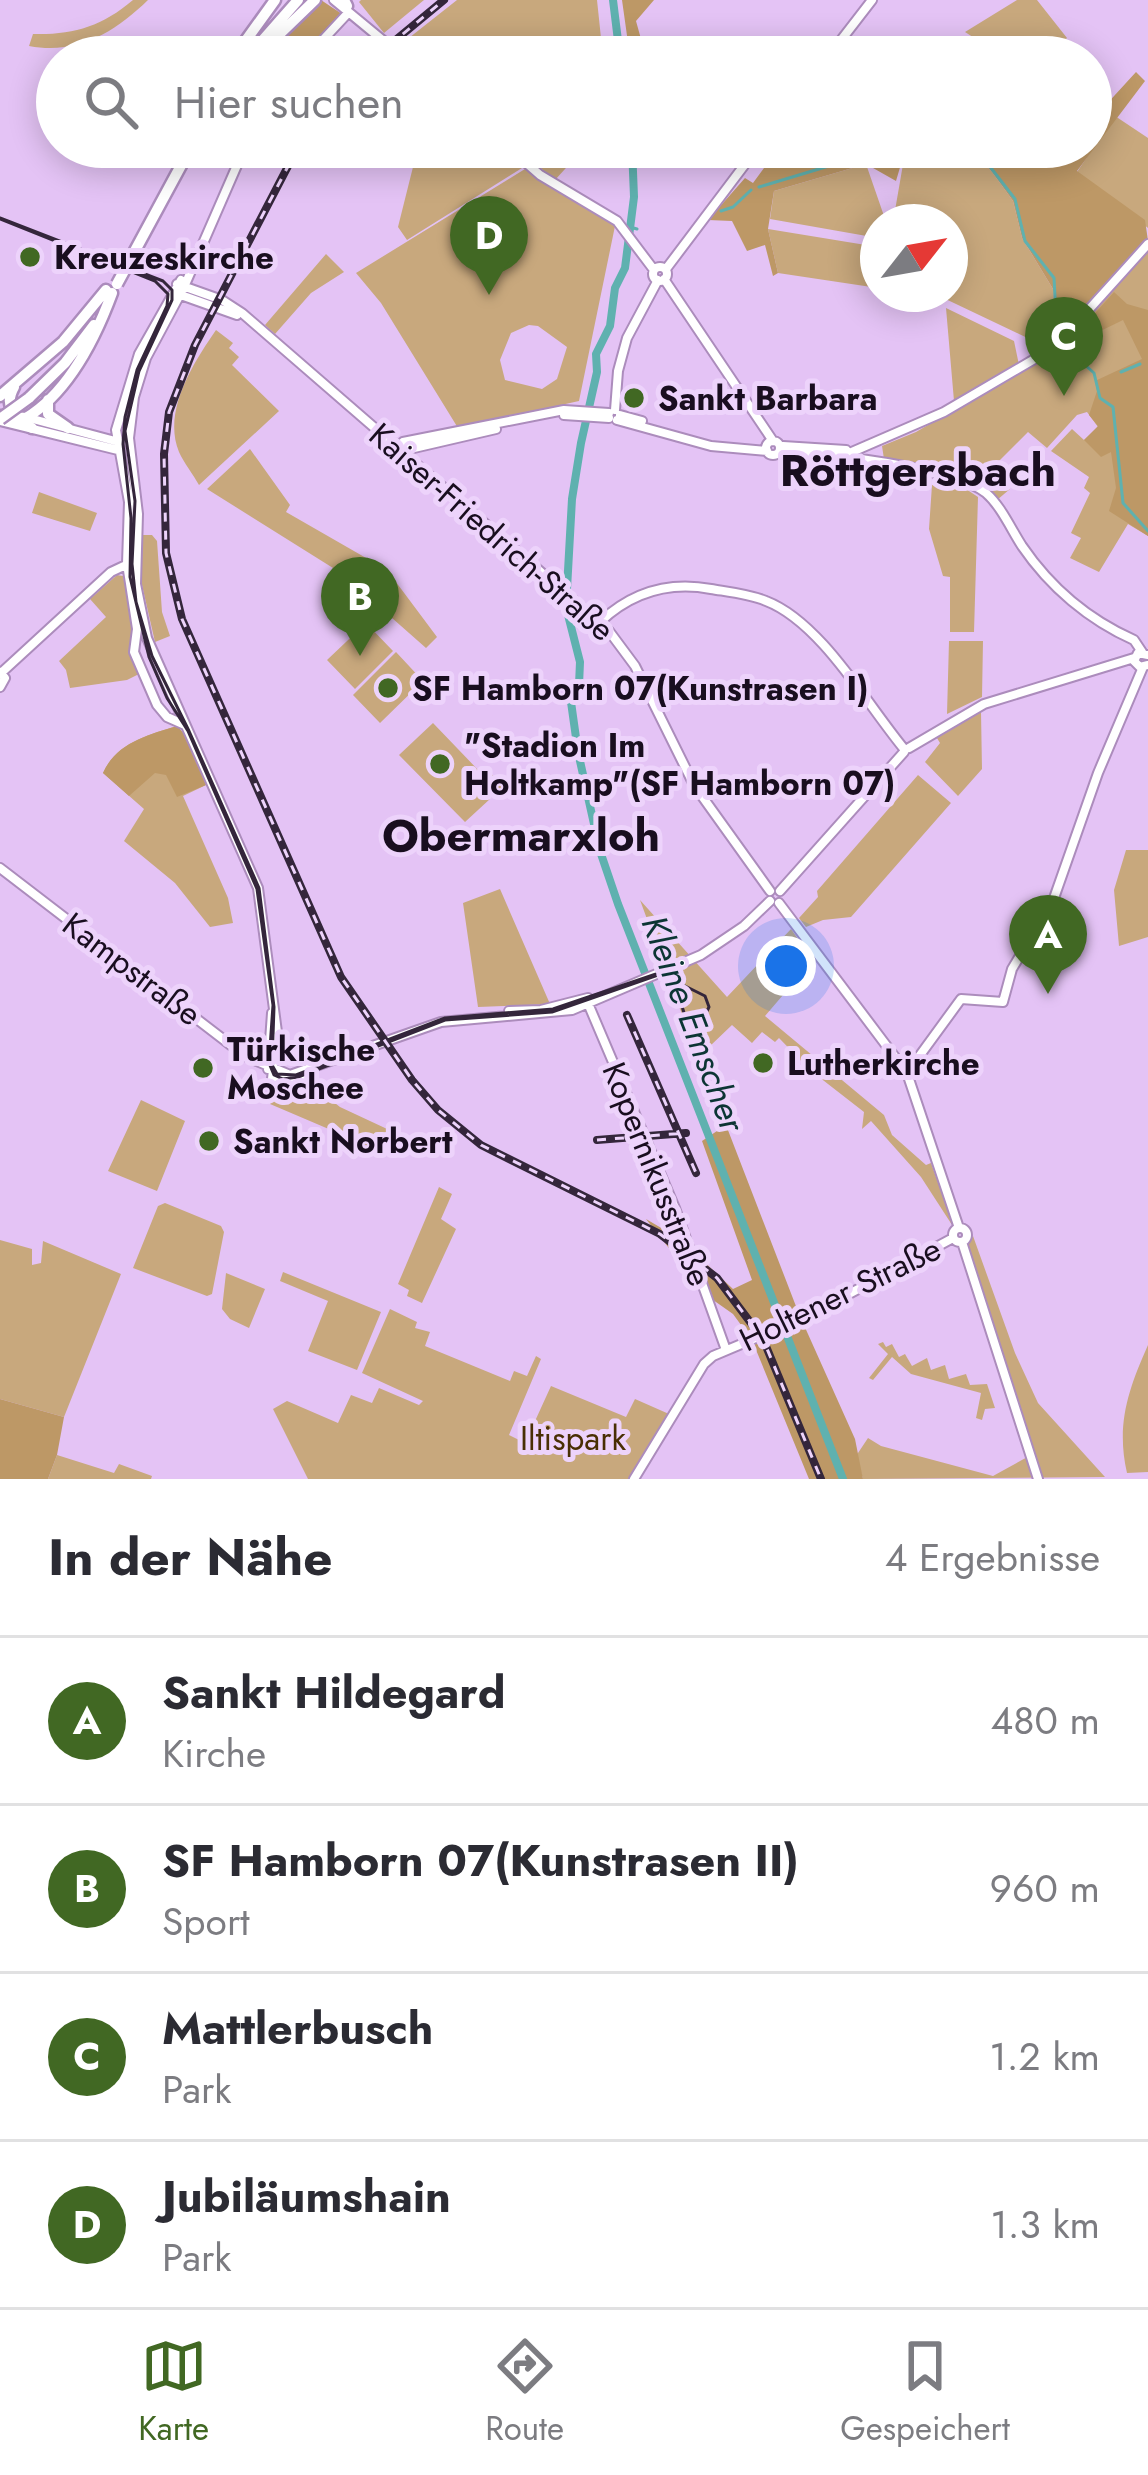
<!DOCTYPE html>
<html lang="de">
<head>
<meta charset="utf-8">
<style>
  body { margin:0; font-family:Jost,sans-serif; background:#f7f7f7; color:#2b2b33 }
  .compass { position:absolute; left:860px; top:204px; width:108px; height:108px; border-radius:50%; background:#fff; box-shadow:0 6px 30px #0003; rotate:59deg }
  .you { position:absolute; left:786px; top:966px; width:42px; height:42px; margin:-30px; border:9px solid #fff; border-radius:50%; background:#1a73e8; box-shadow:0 0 0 18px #1a73e833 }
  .badge { display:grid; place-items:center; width:78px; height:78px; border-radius:50%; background:#416823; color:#fff; font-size:39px; font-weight:700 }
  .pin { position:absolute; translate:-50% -99px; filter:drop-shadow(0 3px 6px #0008) }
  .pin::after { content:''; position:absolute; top:63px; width:42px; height:36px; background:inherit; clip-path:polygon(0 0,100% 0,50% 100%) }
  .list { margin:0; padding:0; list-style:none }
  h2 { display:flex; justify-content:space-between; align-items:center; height:156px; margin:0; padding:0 48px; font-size:51px }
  h2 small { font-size:39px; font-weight:400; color:#7c7c81 }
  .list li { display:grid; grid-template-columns:78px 1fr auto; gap:36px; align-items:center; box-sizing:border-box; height:168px; padding:0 48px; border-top:3px solid #e1e1e2 }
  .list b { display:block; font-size:45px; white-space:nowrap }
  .list p { margin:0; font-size:39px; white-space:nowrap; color:#7c7c81 }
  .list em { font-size:39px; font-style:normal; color:#7c7c81 }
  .icon { flex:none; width:66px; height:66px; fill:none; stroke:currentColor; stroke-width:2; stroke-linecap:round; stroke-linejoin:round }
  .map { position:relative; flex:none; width:1148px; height:1479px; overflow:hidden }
  .search { position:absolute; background:#fff; box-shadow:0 6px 30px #0003; left:36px; right:36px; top:36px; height:132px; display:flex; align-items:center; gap:30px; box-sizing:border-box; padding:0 42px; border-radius:66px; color:#7c7c81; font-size:45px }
  .sheet { height:828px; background:#fff }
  nav { display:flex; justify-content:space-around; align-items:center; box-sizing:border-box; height:168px; border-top:3px solid #e1e1e2; background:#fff; font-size:33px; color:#7c7c81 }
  nav a { display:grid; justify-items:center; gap:6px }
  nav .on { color:#416823 }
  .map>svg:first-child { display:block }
</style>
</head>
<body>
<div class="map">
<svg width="1148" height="1479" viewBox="0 0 1148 1479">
  <rect width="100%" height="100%" fill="#e4c3f5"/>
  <path fill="#c8a87d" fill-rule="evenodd" d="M 133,0 L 148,0 C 114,33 77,55 29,46 L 33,34 C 73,35 101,27 133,0 Z
    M 361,0 L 424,0 L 384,33 L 359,2 Z
    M 457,0 L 597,0 L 603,57 L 416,57 L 400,45 Z
    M 1017,0 L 1037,0 L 1067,38 L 1046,57 L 1004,57 L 965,32 Z
    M 1115,116 L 1148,138 L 1148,228 L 1077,172 Z
    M 418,147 L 501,147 L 522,168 L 407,240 L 398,227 Z
    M 516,147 L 585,147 L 555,180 Z
    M 906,147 L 966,147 L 992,172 L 1013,201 L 1022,238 L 1053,289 L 1055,310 L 1042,345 L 935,294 L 950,294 L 950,222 L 893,222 Z
    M 866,164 L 884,216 L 883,222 L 878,222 L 878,238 L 770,219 L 774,191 Z
    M 525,169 L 568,198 L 598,211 L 615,226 L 579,401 L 458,428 L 381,303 L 356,273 ZM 529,325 L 538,326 L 567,347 L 557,379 L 542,389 L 505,380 L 500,360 L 511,333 Z
    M 768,229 L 878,247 L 878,288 L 778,273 Z
    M 1148,246 L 1148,536 L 1128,524 L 1099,572 L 1070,558 L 1081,538 L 1071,533 L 1090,493 L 1084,488 L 1089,477 L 1051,451 L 1072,429 L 1084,440 L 1098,427 L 1087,412 L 1077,415 L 1047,448 L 1028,432 L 997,463 L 996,476 L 1010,489 L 997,500 L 964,474 L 884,459 L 882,446 L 916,432 L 1031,365 Z
    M 326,254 L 344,272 L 311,293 L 275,334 L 265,325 Z
    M 946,308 L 1014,341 L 1019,365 L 954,401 Z
    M 216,330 L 233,343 L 229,348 L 239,357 L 232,365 L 279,411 L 199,485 C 193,474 184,463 179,452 C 162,411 194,362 216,330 Z
    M 250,449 L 290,505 L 286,512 L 387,570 L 437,637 L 426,648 L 341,573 L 207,489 Z
    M 932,485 L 960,485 L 978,497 L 974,632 L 950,632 L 950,577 L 943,576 L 929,529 Z
    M 39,492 L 97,513 L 90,531 L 32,513 Z
    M 142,535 L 152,535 L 157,541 L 162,612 L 170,636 L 155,642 L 142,585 Z
    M 117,575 L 123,576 L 133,624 L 130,646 L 139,674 L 127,680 L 70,688 L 66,670 L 59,661 L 106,617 L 90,599 Z
    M 366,623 L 393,651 L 355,689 L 327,660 Z
    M 949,641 L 983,641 L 982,697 L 947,714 Z
    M 396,652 L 423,681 L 380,723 L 353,695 Z
    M 981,712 L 982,769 L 958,796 L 925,762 L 940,743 L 937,738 Z
    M 433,723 L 481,773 L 461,793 L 488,770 L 503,787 L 465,822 L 399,755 Z
    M 177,726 L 185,735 L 206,785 L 183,796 L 228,898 L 233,923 L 210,927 L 175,883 L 124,841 L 144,809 L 103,773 C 116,743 148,735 177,726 Z
    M 918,775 L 951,803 L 851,917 L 823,920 L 806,927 L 799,918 L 818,897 L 817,891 Z
    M 1126,850 L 1148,850 L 1148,937 L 1119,946 L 1114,890 Z
    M 500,889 L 550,1004 L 478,1007 L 463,903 Z
    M 640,900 L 727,997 L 791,929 L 813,960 L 765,1016 L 884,1115 L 892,1135 L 926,1165 L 931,1163 L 954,1228 L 921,1177 L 871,1121 L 862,1129 L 864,1112 L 810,1070 L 779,1038 L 775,1042 L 762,1032 L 752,1043 L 732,1025 L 709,1047 L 714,1059 L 709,1061 L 704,1051 L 697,1055 Z
    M 305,1080 L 340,1107 L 400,1135 L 392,1156 L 270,1104 L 278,1088 Z
    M 141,1100 L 185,1121 L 157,1191 L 108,1171 Z
    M 439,1187 L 452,1194 L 441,1219 L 456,1229 L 422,1303 L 407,1296 L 409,1290 L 398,1284 Z
    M 165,1203 L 221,1226 L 224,1232 L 212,1294 L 207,1296 L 133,1268 L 158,1206 Z
    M 973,1236 L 1015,1353 L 1038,1403 L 1105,1477 L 863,1479 L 856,1456 L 868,1438 L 881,1446 L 993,1476 L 1031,1455 L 965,1244 Z
    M 0,1240 L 32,1249 L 32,1265 L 41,1263 L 43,1241 L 121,1274 L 64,1417 L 0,1399 Z
    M 283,1272 L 381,1312 L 357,1370 L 308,1351 L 328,1301 L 280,1281 Z
    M 226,1273 L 265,1289 L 249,1328 L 230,1319 L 222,1309 Z
    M 390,1309 L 417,1322 L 415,1328 L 430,1332 L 425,1346 L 510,1381 L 514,1371 L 527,1376 L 536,1356 L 541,1359 L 509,1435 L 525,1443 L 551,1386 L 626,1417 L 635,1399 L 669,1414 L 628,1479 L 308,1479 L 273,1409 L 287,1401 L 338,1423 L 351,1395 L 372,1403 L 379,1388 L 419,1405 L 423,1401 L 362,1373 Z
    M 883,1342 L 886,1347 L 892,1344 L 899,1357 L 905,1354 L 912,1366 L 927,1358 L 931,1370 L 945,1365 L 949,1379 L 966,1374 L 970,1385 L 987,1384 L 995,1408 L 985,1409 L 982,1420 L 976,1418 L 981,1393 L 911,1374 L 892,1357 L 873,1380 L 869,1378 L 888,1354 L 878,1344 Z
    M 1148,1345 L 1148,1472 L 1127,1473 C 1116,1425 1128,1390 1148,1345 Z
    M 57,1455 L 114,1473 L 119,1464 L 152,1476 L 151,1479 L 48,1479 Z"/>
  <path fill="#bd9866" d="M 321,0 L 342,14 L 304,57 L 260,57 Z
    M 622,0 L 654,0 L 636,21 L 646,57 L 630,57 Z
    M 1136,72 L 1145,81 L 1077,171 L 1145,220 L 1148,241 L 1067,332 L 1047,349 L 1042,345 L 1055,310 L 1053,289 L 1022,238 L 1013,201 L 992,172 L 966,147 L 1059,147 L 1061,151 L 1091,147 L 1091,135 L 1099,127 L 1093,119 Z
    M 763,147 L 906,147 L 896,181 L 866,164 L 774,191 L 768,229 L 778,273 L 773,276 L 765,245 L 747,251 L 732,221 L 708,220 L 745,178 L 753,183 L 764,168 L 753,160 Z
    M 1114,292 L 1127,304 L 1148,310 L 1148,536 L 1109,511 L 1116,488 L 1111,452 L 1101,457 L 1084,440 L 1098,426 L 1089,415 L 1097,391 L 1095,381 L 1142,359 L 1123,320 L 1074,344 L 1071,340 Z
    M 177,726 L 185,735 L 206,785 L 177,797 L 166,775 L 155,773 L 129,796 L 103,773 C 116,743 148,735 177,726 Z
    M 726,1125 L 799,1314 L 855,1439 L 863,1479 L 809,1479 L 752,1340 L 733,1314 L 706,1295 L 646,1219 L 680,1239 L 733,1289 L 752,1280 L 702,1141 Z
    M 0,1399 L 64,1417 L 57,1455 L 48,1479 L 0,1479 Z"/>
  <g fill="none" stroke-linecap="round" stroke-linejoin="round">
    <path stroke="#5fb1af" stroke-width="3" d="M 968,147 L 991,168 L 1015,199 L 1025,241 L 1054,278 L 1057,333
      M 759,187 L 892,147
      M 721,211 L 733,207 L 751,190
      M 630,227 L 637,229
      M 1066,348 L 1094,373 L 1100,398 L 1113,407 L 1123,503 L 1148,531
      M 1121,372 L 1140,364"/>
    <path stroke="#5fb1af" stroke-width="8" d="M 613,0 L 620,57
      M 632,147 L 634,197 L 625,268 L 615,288 L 610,326 L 596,354 L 597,372 L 581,443 L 572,499 L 566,607 L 580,662 L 579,685 L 571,702 L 578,752 L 600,851 L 618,904 L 843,1479"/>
    <defs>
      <path id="secondary" d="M 334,0 L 403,57
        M 307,57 L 348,13
        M 828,57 L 872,0
        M 245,147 L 184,287 L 146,358 L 134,397 L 129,438 L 138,514 L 136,584 L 147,638 L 258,888 L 277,1032 L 272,1079
        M 508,147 L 540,175 L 617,221 L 654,270
        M653 274a7 7 0 1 1 14 0a7 7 0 1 1-14 0Z
        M 666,269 L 758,147
        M 664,279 L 773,441
        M 181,280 L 139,354 L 116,430 L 129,502 L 127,564 L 137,629 L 134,652 L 157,705 L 167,717 L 185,725
        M 177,284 L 222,300 L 242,313 L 609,631 L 635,666 L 694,785 L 770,891
        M 178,294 L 237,315
        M 615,410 L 618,371 L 627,338 L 658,280
        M 564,415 L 609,418
        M 620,415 L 642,421
        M 29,418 L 119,442
        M 617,420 L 711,446 L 767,451
        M 0,421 L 118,450
        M766 448a7 7 0 1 1 14 0a7 7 0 1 1-14 0Z
        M 783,446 L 846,450
        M 397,447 L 403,442 L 564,410 L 609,413
        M 401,451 L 496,429
        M 780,451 C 819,451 958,469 986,493 C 1001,506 1011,529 1022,546 C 1050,587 1089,620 1134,640 L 1142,652
        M 838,458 L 944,412 L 1055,347 L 1148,244
        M 600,622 C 632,592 668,581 711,589 C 729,592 749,594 766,601 C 821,622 868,706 905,750
        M 1148,655 L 1138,653 L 1134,661 L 1140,667 L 1148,665
        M 0,672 L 5,678 L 0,687
        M 1,673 L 111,572 L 128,564
        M 909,748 L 984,704 L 1134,658
        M 0,868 L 245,1056 L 290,1075 L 441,1022 L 572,1010 L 701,955 L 744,926 L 770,901
        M 780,891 L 904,752
        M 779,903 L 907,1073 L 959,1228
        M 587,1001 L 675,1208 L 726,1350
        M 509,1011 L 541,1010 L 588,998
        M 268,1069 L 272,1013
        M 907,1073 L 961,999 L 1003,1002 L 1012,969 L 1053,901 L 1098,773 L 1143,667
        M 272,1079 L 292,1081 L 311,1073
        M953 1235a7 7 0 1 1 14 0a7 7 0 1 1-14 0Z
        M 962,1242 L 1038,1479
        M 634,1479 L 704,1364 L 713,1356 L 808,1316 L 953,1238"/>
      <path id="highway" d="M 344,0 L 347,6
        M 234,57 L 275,0
        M 248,57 L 298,0
        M 256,57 L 315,0
        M 14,387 C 3,406 15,418 32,428
        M 0,396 L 63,342 L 106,290
        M 29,398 L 65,363 L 94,325
        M 48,400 L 48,414 L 68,428
        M 0,416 L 26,418 C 69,392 95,339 112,293"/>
    </defs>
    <use href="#secondary" stroke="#ac8cbc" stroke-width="12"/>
    <use href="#highway" stroke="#ac8cbc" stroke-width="15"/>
    <use href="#secondary" stroke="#fff" stroke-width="8"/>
    <use href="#highway" stroke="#fff" stroke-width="10"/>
    <path stroke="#34263b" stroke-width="3" d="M 0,218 L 163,281 L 172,290 L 172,300 L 139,371 L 125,431 L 135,501 L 132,564 L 136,602 L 152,656 L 189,731 L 259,888 L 274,1007 L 272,1065 L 277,1074 L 296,1075 L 445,1018 L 553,1009 L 659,973 L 705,996 L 709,1007 L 704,1017 L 695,1020 L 685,1016 L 675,984 L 658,975 L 552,1012 L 445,1020 L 298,1077 L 283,1079 L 274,1075 L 269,1063 L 273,1005 L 257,889 L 188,731 L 167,698 L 149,657 L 130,577 L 131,518 L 123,444 L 125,417 L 137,370 L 167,306 L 168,294 L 155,281 L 0,219"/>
    <defs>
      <path id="rail" d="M 375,57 L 444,0
        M 298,147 L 195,345 L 169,412 L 164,454 L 166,553 L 182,619 L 341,977 L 412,1080 L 438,1110 L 481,1145 L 660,1234 L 717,1278 L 763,1339 L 821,1479
        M 627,1015 L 696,1173
        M 597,1140 L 686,1133"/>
    </defs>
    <use href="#rail" stroke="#34263b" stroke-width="8"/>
    <use href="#rail" stroke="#edd3fb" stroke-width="3" stroke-dasharray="9" stroke-linecap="butt"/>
    <defs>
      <path id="highway-bridge" d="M 117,284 L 191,147
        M 0,419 L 29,398"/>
    </defs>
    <use href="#highway-bridge" stroke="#ac8cbc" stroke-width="15" stroke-linecap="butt"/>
    <use href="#highway-bridge" stroke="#fff" stroke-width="10"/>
  </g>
  <g fill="#416823" stroke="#edd3fb" stroke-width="4.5">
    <circle cx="30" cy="257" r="12"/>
    <circle cx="634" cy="398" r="12"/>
    <circle cx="388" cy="688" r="12"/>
    <circle cx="440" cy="764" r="12"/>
    <circle cx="763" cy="1063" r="12"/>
    <circle cx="203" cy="1068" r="12"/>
    <circle cx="209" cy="1141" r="12"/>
  </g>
  <g text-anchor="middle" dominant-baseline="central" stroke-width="10" stroke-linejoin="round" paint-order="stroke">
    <g font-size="33" font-weight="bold" fill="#190e1f" stroke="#edd3fb" text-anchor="start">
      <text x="54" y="257">Kreuzeskirche</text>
      <text x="658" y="398">Sankt Barbara</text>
      <text x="412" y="688">SF Hamborn 07(Kunstrasen I)</text>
      <text x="464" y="745">"Stadion Im<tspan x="464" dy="38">Holtkamp"(SF Hamborn 07)</tspan></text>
      <text x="227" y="1049">Türkische<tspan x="227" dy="38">Moschee</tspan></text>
      <text x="787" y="1063">Lutherkirche</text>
      <text x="233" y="1141">Sankt Norbert</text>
    </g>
    <g font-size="33" fill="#190e1f" stroke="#edd3fb">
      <text transform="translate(492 532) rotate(41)">Kaiser-Friedrich-Straße</text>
      <text transform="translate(132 969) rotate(37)">Kampstraße</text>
      <text transform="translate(657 1174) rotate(68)">Kopernikusstraße</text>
      <text transform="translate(840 1294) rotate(-26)">Holtener Straße</text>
    </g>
    <g font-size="33" fill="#492f04" stroke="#edd3fb">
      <text x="573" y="1438">Iltispark</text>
    </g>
    <g font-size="36" font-style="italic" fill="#0c3534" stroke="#edd3fb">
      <text transform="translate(694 1023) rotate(69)">Kleine Emscher</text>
    </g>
    <g font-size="45" font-weight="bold" fill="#190e1f" stroke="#edd3fb">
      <text x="918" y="470">Röttgersbach</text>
      <text x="521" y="835">Obermarxloh</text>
    </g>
  </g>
</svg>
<svg class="compass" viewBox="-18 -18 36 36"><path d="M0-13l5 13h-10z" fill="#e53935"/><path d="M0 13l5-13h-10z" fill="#7c7c81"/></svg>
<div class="you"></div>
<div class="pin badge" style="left:1048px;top:994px">A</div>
<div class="pin badge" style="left:360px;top:656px">B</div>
<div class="pin badge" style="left:1064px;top:396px">C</div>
<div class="pin badge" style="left:489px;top:295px">D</div>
<div class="search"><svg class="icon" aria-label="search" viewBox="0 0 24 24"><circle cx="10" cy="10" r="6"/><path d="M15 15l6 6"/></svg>Hier suchen</div>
</div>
<section class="sheet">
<h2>In der Nähe<small>4 Ergebnisse</small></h2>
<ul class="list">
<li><span class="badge">A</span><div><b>Sankt Hildegard</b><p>Kirche</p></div><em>480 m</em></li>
<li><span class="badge">B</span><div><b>SF Hamborn 07(Kunstrasen II)</b><p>Sport</p></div><em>960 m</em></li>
<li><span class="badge">C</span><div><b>Mattlerbusch</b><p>Park</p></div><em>1.2 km</em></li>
<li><span class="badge">D</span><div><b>Jubiläumshain</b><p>Park</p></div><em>1.3 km</em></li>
</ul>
</section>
<nav>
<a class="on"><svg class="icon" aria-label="map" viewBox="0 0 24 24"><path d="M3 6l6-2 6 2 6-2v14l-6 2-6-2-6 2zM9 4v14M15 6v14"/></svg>Karte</a>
<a><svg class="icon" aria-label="directions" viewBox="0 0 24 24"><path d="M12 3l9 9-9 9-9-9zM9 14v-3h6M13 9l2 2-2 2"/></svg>Route</a>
<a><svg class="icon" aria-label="saved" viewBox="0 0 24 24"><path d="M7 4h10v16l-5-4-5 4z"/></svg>Gespeichert</a>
</nav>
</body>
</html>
